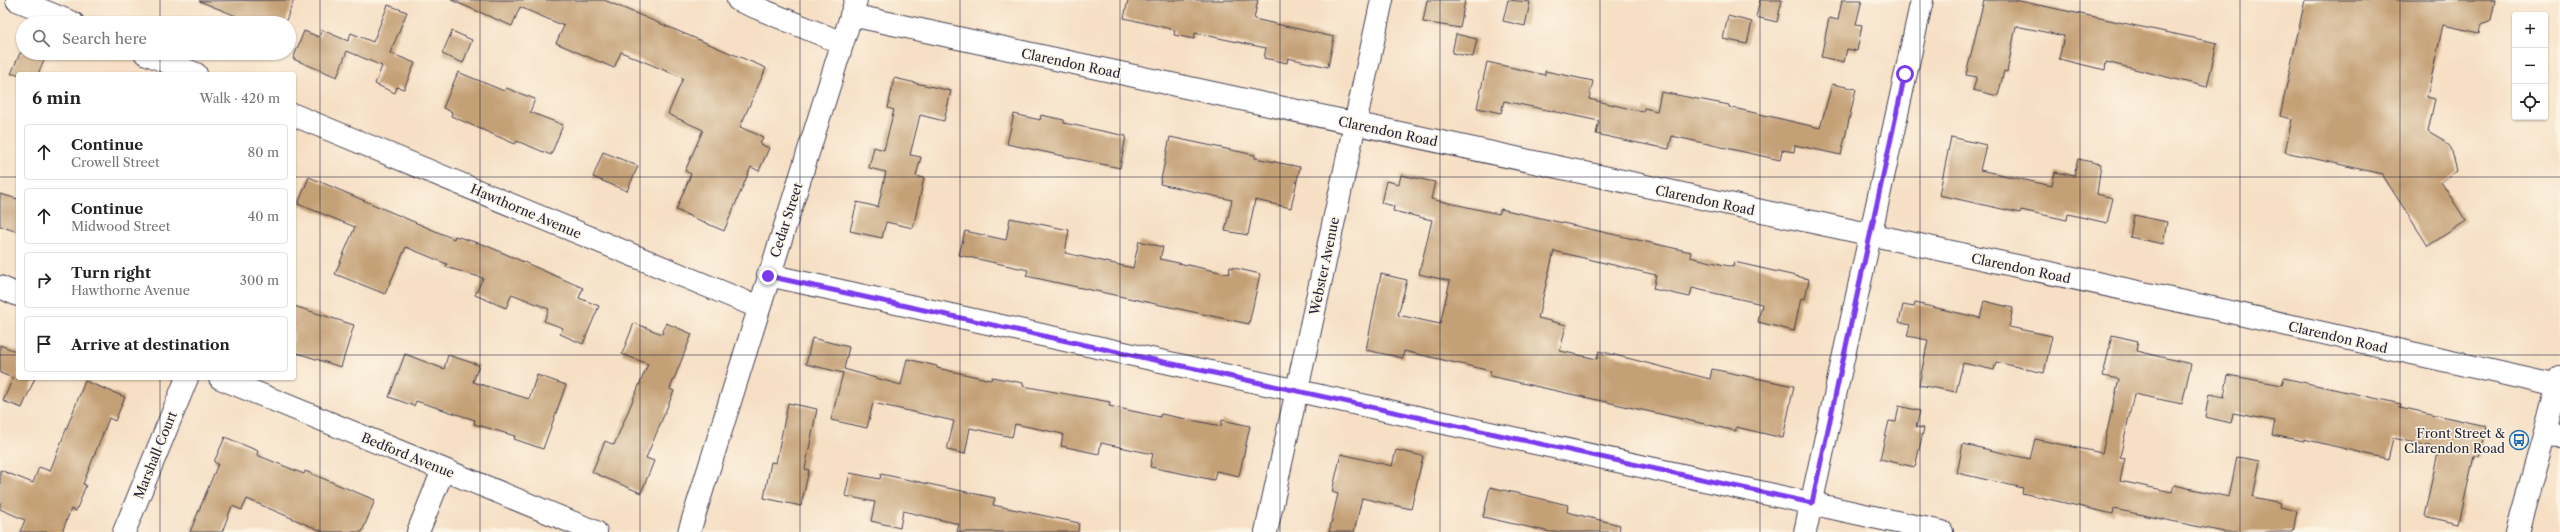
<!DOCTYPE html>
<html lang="en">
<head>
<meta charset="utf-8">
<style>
  body { margin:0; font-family:"Libre Caslon Text",serif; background:#f2f2f2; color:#222 }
  .controls { position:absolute; right:12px; top:12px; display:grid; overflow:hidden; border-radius:4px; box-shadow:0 1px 3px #0004 }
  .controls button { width:36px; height:36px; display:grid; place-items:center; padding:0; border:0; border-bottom:1px solid #e0e0e0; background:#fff; color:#222; font:20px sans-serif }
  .stop { position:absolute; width:12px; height:12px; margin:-9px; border:3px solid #7c3aed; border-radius:50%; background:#fff }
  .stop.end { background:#7c3aed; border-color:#fff; box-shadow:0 1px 4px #0008 }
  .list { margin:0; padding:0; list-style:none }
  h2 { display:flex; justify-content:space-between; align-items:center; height:52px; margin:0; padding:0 16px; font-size:17px }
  h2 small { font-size:13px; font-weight:400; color:#767676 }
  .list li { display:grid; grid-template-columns:26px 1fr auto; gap:12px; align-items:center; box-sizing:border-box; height:56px; margin:0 8px 8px; padding:0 8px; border:1px solid #e0e0e0; border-radius:4px }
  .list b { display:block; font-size:15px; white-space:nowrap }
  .list p { margin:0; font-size:13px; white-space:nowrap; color:#767676 }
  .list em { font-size:13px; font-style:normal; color:#767676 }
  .icon { flex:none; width:22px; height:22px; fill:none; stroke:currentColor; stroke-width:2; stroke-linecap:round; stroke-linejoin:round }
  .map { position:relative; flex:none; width:2560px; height:532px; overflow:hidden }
  .search { position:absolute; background:#fff; box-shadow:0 1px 3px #0004; left:16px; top:16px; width:280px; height:44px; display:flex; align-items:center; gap:10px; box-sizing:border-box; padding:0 14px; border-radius:22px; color:#767676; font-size:15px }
  .panel { position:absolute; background:#fff; box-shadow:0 1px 3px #0004; left:16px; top:72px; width:280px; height:308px; border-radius:4px }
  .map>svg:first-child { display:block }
</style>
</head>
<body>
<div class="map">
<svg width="2560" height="532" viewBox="0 0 2560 532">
  <rect width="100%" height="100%" fill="#fcf5e5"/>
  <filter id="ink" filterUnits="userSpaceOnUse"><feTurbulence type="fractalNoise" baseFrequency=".025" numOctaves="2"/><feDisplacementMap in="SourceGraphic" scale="8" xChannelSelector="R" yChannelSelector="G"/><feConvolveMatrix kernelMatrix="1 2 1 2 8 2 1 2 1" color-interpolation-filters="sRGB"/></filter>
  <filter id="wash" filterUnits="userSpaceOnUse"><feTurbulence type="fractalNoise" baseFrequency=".012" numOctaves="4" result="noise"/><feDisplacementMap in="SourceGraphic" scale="16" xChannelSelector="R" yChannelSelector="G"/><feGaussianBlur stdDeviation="0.9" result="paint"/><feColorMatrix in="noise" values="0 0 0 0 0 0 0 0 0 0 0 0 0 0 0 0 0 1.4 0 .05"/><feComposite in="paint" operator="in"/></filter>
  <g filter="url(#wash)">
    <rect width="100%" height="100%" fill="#f6dfc4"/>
    <g id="blocks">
      <path fill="#c4a076" d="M 294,0 L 285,23 L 254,23 L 199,1 Z
        M 451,0 L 604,0 L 766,68 L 740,127 L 763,137 L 760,144 L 769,148 L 759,171 L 751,167 L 724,231 L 676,210 L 691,174 L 685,171 L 703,130 L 668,114 L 683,78 L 621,52 L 614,68 L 556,43 L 564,26 L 520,7 L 512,26 Z
        M 1128,0 L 1258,0 L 1254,19 L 1334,37 L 1328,67 L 1288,58 L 1287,63 L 1264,58 L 1266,48 L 1195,33 L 1194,39 L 1174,35 L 1175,30 L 1124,18 Z
        M 1427,0 L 1465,0 L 1460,28 L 1423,22 Z
        M 1508,0 L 1530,2 L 1525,26 L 1503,21 Z
        M 1760,0 L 1782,0 L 1777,22 L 1756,17 Z
        M 1842,0 L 1862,0 L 1856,24 L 1862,25 L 1857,51 L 1847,49 L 1844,62 L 1821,57 L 1829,18 L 1838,20 Z
        M 1984,0 L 2015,0 L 2217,43 L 2207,87 L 2106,62 L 2105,70 L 2059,59 L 2064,36 L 2016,26 L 2007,72 L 2004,71 L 1998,96 L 1973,90 L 1977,77 L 1966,75 Z
        M 2305,0 L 2495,0 L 2491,20 L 2482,24 L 2480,33 L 2443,25 L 2427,97 L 2435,99 L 2428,131 L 2445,141 L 2451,148 L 2457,171 L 2441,182 L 2466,221 L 2428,246 L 2382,174 L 2285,152 L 2292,119 L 2280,116 Z
        M 388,5 L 407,12 L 390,53 L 415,63 L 404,89 L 397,87 L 395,93 L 375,84 L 382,66 L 347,51 L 337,77 L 293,59 L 304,31 L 319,37 L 322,30 L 348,41 L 351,33 L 373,42 Z
        M 1728,16 L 1752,22 L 1747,44 L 1723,39 Z
        M 452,31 L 472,40 L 463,63 L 442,54 Z
        M 1456,34 L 1477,39 L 1473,57 L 1452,53 Z
        M 20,53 L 47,53 L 38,74 L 11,74 Z
        M 1487,62 L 1545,75 L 1545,71 L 1593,81 L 1589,99 L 1643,112 L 1644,108 L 1657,111 L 1661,92 L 1729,105 L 1729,107 L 1820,128 L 1832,84 L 1856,89 L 1841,155 L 1795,145 L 1794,152 L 1782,150 L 1780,160 L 1672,136 L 1669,149 L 1628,141 L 1596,134 L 1599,121 L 1504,101 L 1501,113 L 1477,108 Z
        M 458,72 L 504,91 L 506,88 L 535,99 L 530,112 L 563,125 L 551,155 L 517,141 L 515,144 L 451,116 L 452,112 L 443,108 Z
        M 894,78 L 951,91 L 944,121 L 920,115 L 910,155 L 921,157 L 916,176 L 924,178 L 913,228 L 886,222 L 882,238 L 850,231 L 857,202 L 878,207 L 886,172 L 869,168 L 874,147 L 884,150 L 894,110 L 888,108 Z
        M 1014,114 L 1040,120 L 1041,115 L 1064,120 L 1064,123 L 1126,136 L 1120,168 L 1007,144 Z
        M 1170,137 L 1255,155 L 1255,158 L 1300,167 L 1291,208 L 1255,200 L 1248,235 L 1225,231 L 1232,200 L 1160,184 Z
        M 1951,137 L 1986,145 L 1980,170 L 2052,186 L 2055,172 L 2074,176 L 2078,159 L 2101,164 L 2097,194 L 2113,198 L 2107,223 L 2068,214 L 2067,220 L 2021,210 L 2020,213 L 1939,195 Z
        M 603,152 L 638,166 L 627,191 L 593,177 Z
        M 1401,175 L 1435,182 L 1431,199 L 1499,214 L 1501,209 L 1691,252 L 1690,257 L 1733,267 L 1734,262 L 1809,279 L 1805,299 L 1801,298 L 1794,331 L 1758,322 L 1762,304 L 1692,288 L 1690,297 L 1653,289 L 1656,275 L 1554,251 L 1538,318 L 1566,325 L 1560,351 L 1597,359 L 1599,351 L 1710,379 L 1712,369 L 1794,386 L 1783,438 L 1736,427 L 1736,431 L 1490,376 L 1491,371 L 1404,351 L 1403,358 L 1366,350 L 1381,274 L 1407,280 L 1398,315 L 1440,324 L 1450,281 L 1419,274 L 1432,220 L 1393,211 L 1394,206 L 1381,203 L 1386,181 L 1399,184 Z
        M 309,177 L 454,239 L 455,236 L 485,245 L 583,288 L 579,298 L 599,306 L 583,344 L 560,334 L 563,328 L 544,321 L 549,309 L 512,294 L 506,308 L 475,295 L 483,278 L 446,267 L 447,264 L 406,247 L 385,294 L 335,274 L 355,227 L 298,204 Z
        M 0,194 L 18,199 L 18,232 L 0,226 Z
        M 2134,215 L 2167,222 L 2163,244 L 2130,237 Z
        M 1010,218 L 1069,230 L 1065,253 L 1133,268 L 1139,241 L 1163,247 L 1160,259 L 1229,274 L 1230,267 L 1260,274 L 1249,324 L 1026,276 L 1028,270 L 959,255 L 965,231 L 1006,240 Z
        M 1984,301 L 2013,308 L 2009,327 L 2052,336 L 2044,373 L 1996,362 L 1994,370 L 1963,363 L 1956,392 L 1919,385 L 1928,340 L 1907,336 L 1910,325 L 1899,322 L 1903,305 L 1914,307 L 1915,303 L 1980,318 Z
        M 294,306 L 354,325 L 341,367 L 294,352 Z
        M 634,323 L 662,334 L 666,323 L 692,334 L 670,389 L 674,391 L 646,458 L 654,461 L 641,493 L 592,472 L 605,441 L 614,445 L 648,364 L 622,354 Z
        M 2112,335 L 2138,341 L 2136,351 L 2191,364 L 2182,404 L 2134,394 L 2120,457 L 2125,458 L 2120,481 L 2172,492 L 2174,485 L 2229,497 L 2237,457 L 2260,461 L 2253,497 L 2281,503 L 2280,507 L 2297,511 L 2293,532 L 2224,532 L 2114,509 L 2113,514 L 2022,493 L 2023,488 L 1957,473 L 1963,444 L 2030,459 L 2035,439 L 2102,453 L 2119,379 L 2103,376 Z
        M 812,338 L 849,347 L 844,369 L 901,385 L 907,359 L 937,366 L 937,368 L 991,380 L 992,377 L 1023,383 L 1023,386 L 1110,402 L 1109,406 L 1160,417 L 1161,414 L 1221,426 L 1222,420 L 1250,426 L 1239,476 L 1216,471 L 1214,480 L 1150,467 L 1153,454 L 1101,443 L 1099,454 L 1061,446 L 1063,434 L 1015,424 L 1012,437 L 970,428 L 965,454 L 947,450 L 954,421 L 873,403 L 867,428 L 831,420 L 843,373 L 806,364 Z
        M 0,345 L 18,352 L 18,378 L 35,378 L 22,408 L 3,401 L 13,378 L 0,373 Z
        M 405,354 L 444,369 L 448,355 L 479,365 L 473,382 L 529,399 L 537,375 L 566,385 L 543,449 L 514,439 L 515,436 L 474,424 L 475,420 L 416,401 L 414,406 L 389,397 Z
        M 2228,375 L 2282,385 L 2284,378 L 2401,404 L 2400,407 L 2486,426 L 2479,457 L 2474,456 L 2459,524 L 2424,516 L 2439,448 L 2393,438 L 2388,459 L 2304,439 L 2304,441 L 2272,435 L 2275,421 L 2233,413 L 2231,423 L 2205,417 L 2209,394 L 2224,397 Z
        M 85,381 L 125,397 L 115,421 L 109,418 L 83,484 L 86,485 L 76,511 L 71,509 L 62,532 L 20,532 L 25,520 L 0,509 L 0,470 L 33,483 L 39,467 L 50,471 Z
        M 788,403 L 817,409 L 805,469 L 809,470 L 801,506 L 764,498 L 771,462 L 776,463 Z
        M 1899,406 L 1920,411 L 1916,427 L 1924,428 L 1915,467 L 1880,459 L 1889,421 L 1896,422 Z
        M 225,437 L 258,451 L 257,455 L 304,474 L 305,471 L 375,500 L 362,532 L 324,532 L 247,499 L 242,510 L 232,506 L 222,532 L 190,532 L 218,464 L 214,462 Z
        M 1396,450 L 1423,456 L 1411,509 L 1362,498 L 1354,532 L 1329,532 L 1338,494 L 1332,492 L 1341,454 L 1392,466 Z
        M 850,473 L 880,479 L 881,474 L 995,498 L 993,505 L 1079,523 L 1078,532 L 957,532 L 959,524 L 903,511 L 900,528 L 871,521 L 875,502 L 845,496 Z
        M 1490,487 L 1568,505 L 1567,512 L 1620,525 L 1619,532 L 1550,532 L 1483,517 Z"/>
    </g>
  </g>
  <g filter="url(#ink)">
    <use href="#blocks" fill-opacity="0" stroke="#423e50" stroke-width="1"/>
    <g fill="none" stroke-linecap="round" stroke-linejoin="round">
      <defs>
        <path id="minor" d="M 17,0 L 73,23
          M 738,0 L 842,43
          M 851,15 L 2217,309 L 2558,386
          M 145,53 L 196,74
          M 294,115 L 758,307
          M 768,275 L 1942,532
          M 0,287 L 18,295
          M 220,378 L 596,532
          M 2545,435 L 2560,436
          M 124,532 L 187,378
          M 418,532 L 443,470
          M 689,532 L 856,0
          M 1266,532 L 1382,0
          M 1805,532 L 1922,0"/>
        <path id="major" d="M 2517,532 L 2560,378"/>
      </defs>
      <use href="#minor" stroke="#423e50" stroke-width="24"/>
      <use href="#major" stroke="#423e50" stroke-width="24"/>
      <use href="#minor" stroke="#fff" stroke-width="22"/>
      <use href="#major" stroke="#fff" stroke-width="22"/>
    </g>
  </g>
  <g fill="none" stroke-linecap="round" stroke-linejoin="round" filter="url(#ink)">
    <path stroke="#7c3aed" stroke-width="5" d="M 768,276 L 1812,503 L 1905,74"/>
  </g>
  <path fill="none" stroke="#22223b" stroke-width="1" stroke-opacity="0.55" d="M 160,0 L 160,23M 320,0 L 320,532M 480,0 L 480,532M 640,0 L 640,532M 800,0 L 800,532M 960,0 L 960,532M 1120,0 L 1120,532M 1280,0 L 1280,532M 1440,0 L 1440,532M 1600,0 L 1600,532M 1760,0 L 1760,532M 1920,0 L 1920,532M 2080,0 L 2080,532M 2240,0 L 2240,532M 2400,0 L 2400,532M 160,53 L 160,74M 0,177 L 18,177M 294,177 L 2560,177M 0,355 L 18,355M 294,355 L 2560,355M 160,378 L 160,532"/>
  <defs>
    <symbol id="bus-ring" viewBox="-11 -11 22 22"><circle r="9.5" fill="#fcf5e5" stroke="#1f6fb2" stroke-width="1.5"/><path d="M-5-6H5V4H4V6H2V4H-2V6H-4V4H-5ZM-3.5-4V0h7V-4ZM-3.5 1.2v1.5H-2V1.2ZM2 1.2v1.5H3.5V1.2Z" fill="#1f6fb2"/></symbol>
  </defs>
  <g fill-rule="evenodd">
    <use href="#bus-ring" x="2508" y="429" width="22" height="22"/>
  </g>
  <g text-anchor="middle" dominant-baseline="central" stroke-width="3" stroke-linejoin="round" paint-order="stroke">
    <g font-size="13" fill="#22223b" stroke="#fcf5e5">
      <text transform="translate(1071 63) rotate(12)">Clarendon Road</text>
      <text transform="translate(1388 131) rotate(12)">Clarendon Road</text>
      <text transform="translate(1705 200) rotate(12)">Clarendon Road</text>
      <text transform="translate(526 211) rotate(23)">Hawthorne Avenue</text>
      <text transform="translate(786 220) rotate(-72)">Cedar Street</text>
      <text transform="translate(1324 266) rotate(-78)">Webster Avenue</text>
      <text transform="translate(2021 268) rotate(12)">Clarendon Road</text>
      <text transform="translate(2338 337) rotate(13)">Clarendon Road</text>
      <text transform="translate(155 455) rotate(-68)">Marshall Court</text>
      <text transform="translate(408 455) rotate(22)">Bedford Avenue</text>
    </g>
    <g font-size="13" fill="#22223b" stroke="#fcf5e5" text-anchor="end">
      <text x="2505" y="433">Front Street &amp;<tspan x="2505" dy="15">Clarendon Road</tspan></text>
    </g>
  </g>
</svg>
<div class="controls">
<button>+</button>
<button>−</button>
<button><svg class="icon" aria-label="locate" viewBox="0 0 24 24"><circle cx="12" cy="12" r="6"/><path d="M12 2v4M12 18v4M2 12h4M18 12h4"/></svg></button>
</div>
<div class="stop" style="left:1905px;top:74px"></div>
<div class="stop end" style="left:768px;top:276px"></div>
<div class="search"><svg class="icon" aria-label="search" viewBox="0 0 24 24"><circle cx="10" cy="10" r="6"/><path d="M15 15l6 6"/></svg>Search here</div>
<section class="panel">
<h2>6 min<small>Walk · 420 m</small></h2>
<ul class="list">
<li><svg class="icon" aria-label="ahead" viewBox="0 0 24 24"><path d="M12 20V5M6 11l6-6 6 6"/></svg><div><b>Continue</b><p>Crowell Street</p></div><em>80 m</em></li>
<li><svg class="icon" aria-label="ahead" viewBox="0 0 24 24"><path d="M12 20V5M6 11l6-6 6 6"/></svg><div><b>Continue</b><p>Midwood Street</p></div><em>40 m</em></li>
<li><svg class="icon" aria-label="right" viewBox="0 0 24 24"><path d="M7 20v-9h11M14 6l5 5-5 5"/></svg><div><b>Turn right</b><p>Hawthorne Avenue</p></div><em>300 m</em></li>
<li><svg class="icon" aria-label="arrive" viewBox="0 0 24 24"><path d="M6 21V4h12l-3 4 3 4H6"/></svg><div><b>Arrive at destination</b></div></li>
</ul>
</section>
</div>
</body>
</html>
